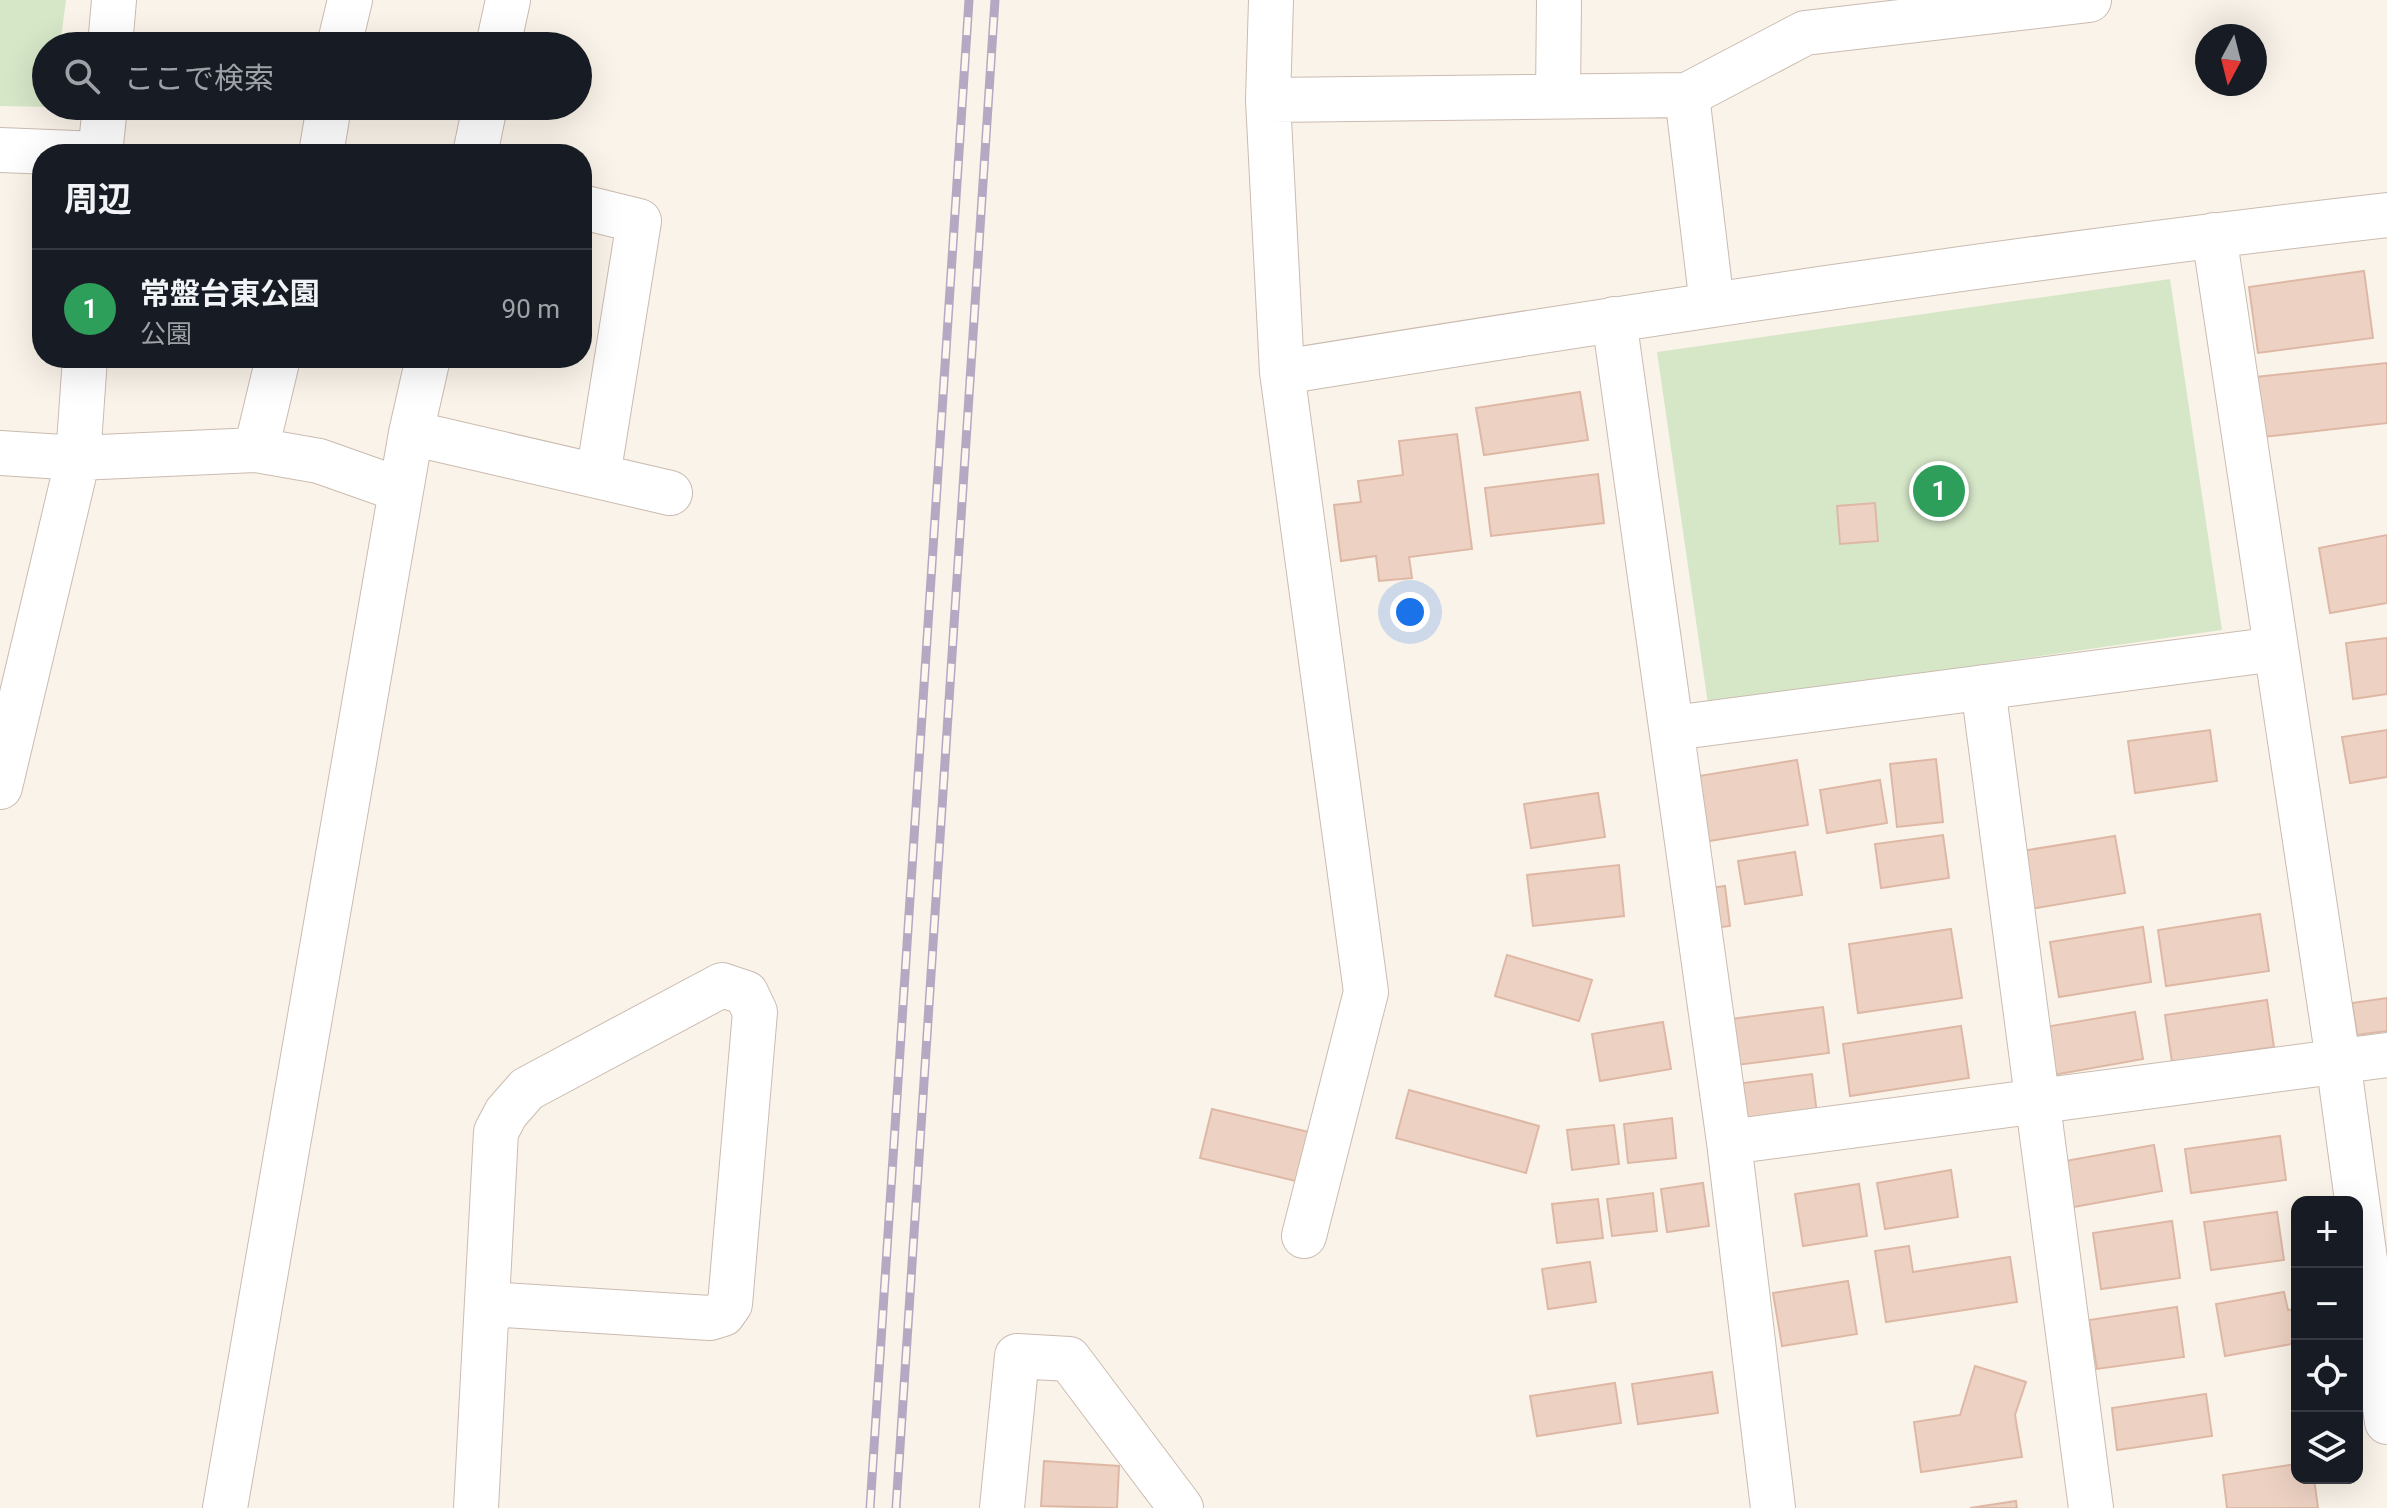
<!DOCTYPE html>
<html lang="ja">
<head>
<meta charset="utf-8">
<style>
  body { margin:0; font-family:Roboto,"Noto Sans JP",sans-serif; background:#242831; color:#f1f3f6 }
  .controls { position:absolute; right:24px; bottom:24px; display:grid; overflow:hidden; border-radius:16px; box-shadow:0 8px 32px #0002 }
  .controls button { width:72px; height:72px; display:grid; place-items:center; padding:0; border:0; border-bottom:2px solid #363941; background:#171b24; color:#f1f3f6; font:40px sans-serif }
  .compass { position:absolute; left:2195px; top:24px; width:72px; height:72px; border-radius:50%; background:#171b24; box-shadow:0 8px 32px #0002; rotate:187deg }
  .you { position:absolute; left:1410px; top:612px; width:28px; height:28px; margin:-20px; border:6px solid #fff; border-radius:50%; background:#1a73e8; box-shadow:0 0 0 12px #1a73e833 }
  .badge { display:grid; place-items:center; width:52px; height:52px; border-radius:50%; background:#0f766e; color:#fff; font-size:26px; font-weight:700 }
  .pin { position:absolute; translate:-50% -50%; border:4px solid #fff; box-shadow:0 2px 8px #0006 }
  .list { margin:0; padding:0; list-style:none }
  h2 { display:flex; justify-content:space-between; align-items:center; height:104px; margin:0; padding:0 32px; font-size:34px }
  h2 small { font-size:26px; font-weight:400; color:#9ea1a6 }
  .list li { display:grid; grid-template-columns:52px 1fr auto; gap:24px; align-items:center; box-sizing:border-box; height:120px; padding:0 32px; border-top:2px solid #363941 }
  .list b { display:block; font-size:30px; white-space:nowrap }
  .list p { margin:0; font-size:26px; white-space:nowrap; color:#9ea1a6 }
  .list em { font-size:26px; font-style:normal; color:#9ea1a6 }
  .icon { flex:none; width:44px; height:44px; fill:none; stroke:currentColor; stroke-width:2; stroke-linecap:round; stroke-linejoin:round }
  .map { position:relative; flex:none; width:2387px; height:1508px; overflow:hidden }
  .search { position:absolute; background:#171b24; box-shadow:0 8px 32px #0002; left:32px; top:32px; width:560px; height:88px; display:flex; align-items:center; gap:20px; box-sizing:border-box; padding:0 28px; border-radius:44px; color:#9ea1a6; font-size:30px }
  .panel { position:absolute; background:#171b24; box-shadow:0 8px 32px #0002; left:32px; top:144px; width:560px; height:224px; border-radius:32px }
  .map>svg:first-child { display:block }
</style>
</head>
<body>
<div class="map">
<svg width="2387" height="1508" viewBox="0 0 2387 1508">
  <rect width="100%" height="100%" fill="#faf3e9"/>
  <path fill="#d6e7c8" d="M 0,0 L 66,0 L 60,46 L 46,46 L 46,106 L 51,107 L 0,106 Z
    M 2170,279 L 2222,630 L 1708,704 L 1657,352 Z"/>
  <path fill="#edd2c3" stroke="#deb8a5" stroke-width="2" d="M 2364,271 L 2373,338 L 2258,353 L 2249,287 Z
    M 2387,363 L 2387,423 L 2263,437 L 2256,377 Z
    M 1580,392 L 1588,440 L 1484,455 L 1476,408 Z
    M 1457,434 L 1472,549 L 1409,557 L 1412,578 L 1379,581 L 1376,556 L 1341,561 L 1334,505 L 1361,502 L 1358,481 L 1403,475 L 1399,441 Z
    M 1598,474 L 1604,523 L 1491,536 L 1485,488 Z
    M 1875,503 L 1878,541 L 1840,544 L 1837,506 Z
    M 2387,535 L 2387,603 L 2330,613 L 2319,548 Z
    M 2387,638 L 2387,694 L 2353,699 L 2346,643 Z
    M 2210,730 L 2217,781 L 2135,793 L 2128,741 Z
    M 2387,730 L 2387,777 L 2350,783 L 2342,737 Z
    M 1936,759 L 1943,822 L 1897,827 L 1890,764 Z
    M 1797,760 L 1808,825 L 1703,842 L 1693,777 Z
    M 1880,780 L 1887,823 L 1827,833 L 1820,790 Z
    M 1598,793 L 1605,837 L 1531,848 L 1524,804 Z
    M 1943,835 L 1949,878 L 1881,888 L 1875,844 Z
    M 2115,836 L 2125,893 L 2031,909 L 2022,851 Z
    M 1795,852 L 1802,895 L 1745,904 L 1738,861 Z
    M 1619,865 L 1624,916 L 1533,926 L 1527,875 Z
    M 1725,886 L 1730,926 L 1707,929 L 1703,889 Z
    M 2260,914 L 2269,971 L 2166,986 L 2158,930 Z
    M 2143,927 L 2151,982 L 2059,997 L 2050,942 Z
    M 1951,929 L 1962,998 L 1858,1013 L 1849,944 Z
    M 1507,955 L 1592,980 L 1579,1021 L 1495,996 Z
    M 2387,998 L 2387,1031 L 2357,1035 L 2352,1003 Z
    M 2267,1000 L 2274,1047 L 2172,1062 L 2165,1015 Z
    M 1823,1007 L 1829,1053 L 1737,1065 L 1731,1019 Z
    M 2135,1012 L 2143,1059 L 2053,1075 L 2045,1027 Z
    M 1663,1022 L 1671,1069 L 1600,1081 L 1592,1034 Z
    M 1961,1026 L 1969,1078 L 1850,1096 L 1843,1044 Z
    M 1812,1074 L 1817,1114 L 1742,1123 L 1736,1084 Z
    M 1409,1090 L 1539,1126 L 1526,1173 L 1396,1138 Z
    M 1212,1109 L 1317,1134 L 1304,1183 L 1200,1158 Z
    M 1672,1118 L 1676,1158 L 1628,1163 L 1624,1124 Z
    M 1614,1125 L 1619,1164 L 1572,1170 L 1567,1130 Z
    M 2280,1136 L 2286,1180 L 2191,1193 L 2185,1149 Z
    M 2154,1145 L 2162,1191 L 2068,1208 L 2060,1162 Z
    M 1951,1170 L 1958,1217 L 1885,1229 L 1877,1183 Z
    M 1703,1183 L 1709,1226 L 1667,1232 L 1661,1189 Z
    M 1859,1184 L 1867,1236 L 1803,1246 L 1795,1194 Z
    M 1653,1193 L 1657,1231 L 1612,1236 L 1607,1199 Z
    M 1598,1199 L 1603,1238 L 1557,1243 L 1552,1204 Z
    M 2277,1212 L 2284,1260 L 2211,1270 L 2204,1222 Z
    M 2172,1221 L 2180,1278 L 2101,1289 L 2093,1233 Z
    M 1909,1246 L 1913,1272 L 2010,1257 L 2017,1302 L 1886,1322 L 1875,1251 Z
    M 1590,1262 L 1596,1302 L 1548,1309 L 1542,1269 Z
    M 1848,1281 L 1857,1334 L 1782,1346 L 1773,1293 Z
    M 2284,1292 L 2288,1310 L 2297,1309 L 2297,1343 L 2225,1356 L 2216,1304 Z
    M 2177,1307 L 2184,1357 L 2097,1369 L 2089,1320 Z
    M 1975,1366 L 2026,1382 L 2015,1415 L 2022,1457 L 1921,1472 L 1914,1422 L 1960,1415 Z
    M 1712,1372 L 1718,1413 L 1638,1424 L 1632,1384 Z
    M 1615,1383 L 1621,1423 L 1537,1436 L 1530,1396 Z
    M 2206,1394 L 2212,1436 L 2117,1450 L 2112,1408 Z
    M 1044,1461 L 1119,1466 L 1117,1508 L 1041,1506 Z
    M 2297,1464 L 2297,1478 L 2314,1478 L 2318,1508 L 2227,1508 L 2223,1475 Z
    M 2016,1501 L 2017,1508 L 1970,1508 Z"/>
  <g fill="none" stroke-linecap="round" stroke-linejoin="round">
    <defs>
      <path id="minor" d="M 1271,0 L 1268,100 L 1282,372 L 1366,992 L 1304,1236
        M 110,46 L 114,0
        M 339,46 L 350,0
        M 498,46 L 508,0
        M 1687,95 L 1712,305
        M 1558,96 L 1559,0
        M 1268,100 L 1687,95 L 1805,33 L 2089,0
        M 0,150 L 100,154
        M 100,154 L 105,106
        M 321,154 L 329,106
        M 475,154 L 485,106
        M 582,207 L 639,221 L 598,476
        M 2214,235 L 2338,1060 L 2387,1422
        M 1614,319 L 1729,1142 L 1773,1508
        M 1282,372 C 1649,313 2017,257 2387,215
        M 411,433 L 670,493
        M 256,450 L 278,358
        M 0,453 L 78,458 L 256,450 L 319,461 L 401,490
        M 1983,687 L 2091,1508
        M 1673,728 L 2276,649
        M 0,787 L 78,458 L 85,358
        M 1729,1142 L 2387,1055
        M 225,1508 L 411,433 L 428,358
        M 476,1508 L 496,1132 L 506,1113 L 527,1089 L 722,985 L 746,993 L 755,1012 L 730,1304 L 723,1314 L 710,1318 L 487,1304
        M 1002,1508 L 1017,1356 L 1069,1359 L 1181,1508"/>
    </defs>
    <use href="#minor" stroke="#cbbbb0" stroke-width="46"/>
    <use href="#minor" stroke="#fff" stroke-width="44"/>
    <defs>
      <path id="rail" d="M 870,1508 L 969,0
        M 896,1508 L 995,0"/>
    </defs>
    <use href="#rail" stroke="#b5a8c3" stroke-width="9"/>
    <use href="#rail" stroke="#fdf7ef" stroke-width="6" stroke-dasharray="18" stroke-linecap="butt"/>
  </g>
</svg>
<div class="controls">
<button>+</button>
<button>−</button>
<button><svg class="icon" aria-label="locate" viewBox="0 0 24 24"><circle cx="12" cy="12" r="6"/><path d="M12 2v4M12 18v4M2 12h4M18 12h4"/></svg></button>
<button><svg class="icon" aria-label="layers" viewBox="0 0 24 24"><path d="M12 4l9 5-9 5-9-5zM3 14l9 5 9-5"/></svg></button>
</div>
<svg class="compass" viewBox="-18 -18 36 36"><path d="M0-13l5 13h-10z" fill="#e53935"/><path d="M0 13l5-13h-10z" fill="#9ea1a6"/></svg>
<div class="you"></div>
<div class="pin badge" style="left:1939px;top:491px;background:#2e9e5b">1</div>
<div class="search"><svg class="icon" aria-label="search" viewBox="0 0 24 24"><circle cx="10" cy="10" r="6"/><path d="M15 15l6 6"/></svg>ここで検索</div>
<section class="panel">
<h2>周辺<small></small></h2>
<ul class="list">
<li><span class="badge" style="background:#2e9e5b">1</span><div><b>常盤台東公園</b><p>公園</p></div><em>90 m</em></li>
</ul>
</section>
</div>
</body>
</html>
